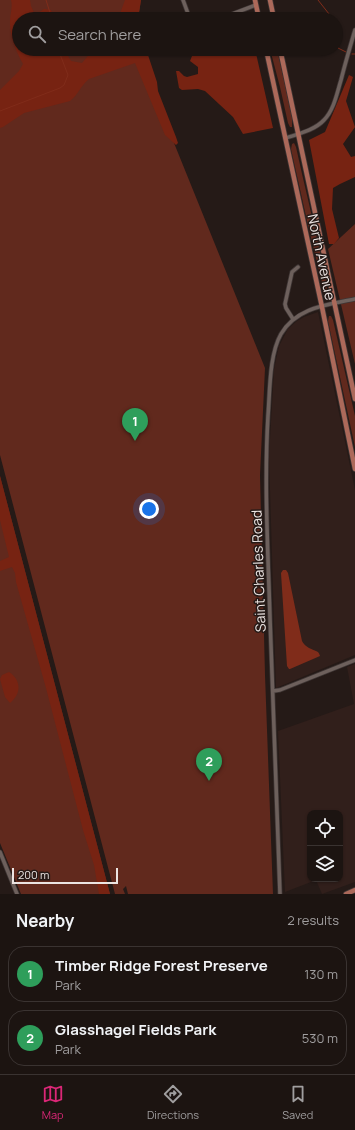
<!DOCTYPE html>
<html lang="en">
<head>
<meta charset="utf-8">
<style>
  body { margin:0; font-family:Manrope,sans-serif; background:#29211f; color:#f1f3f6 }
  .controls { position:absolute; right:12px; bottom:12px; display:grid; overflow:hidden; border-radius:8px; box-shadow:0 1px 3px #0004 }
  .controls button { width:36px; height:36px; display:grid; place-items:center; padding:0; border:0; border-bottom:1px solid #3a3331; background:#1c1411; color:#f1f3f6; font:20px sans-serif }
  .scale { position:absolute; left:12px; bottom:10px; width:106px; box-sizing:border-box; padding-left:4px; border:2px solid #ece4e2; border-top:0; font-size:11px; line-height:14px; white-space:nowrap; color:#ece4e2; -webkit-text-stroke:3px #251a17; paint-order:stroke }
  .you { position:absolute; left:149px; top:509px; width:14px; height:14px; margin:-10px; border:3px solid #fff; border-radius:50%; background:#1a73e8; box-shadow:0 0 0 6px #1a73e833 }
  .badge { display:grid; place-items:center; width:26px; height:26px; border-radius:50%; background:#db2777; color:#fff; font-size:13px; font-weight:700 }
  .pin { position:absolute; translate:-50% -33px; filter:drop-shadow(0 1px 2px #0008) }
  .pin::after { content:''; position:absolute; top:21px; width:14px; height:12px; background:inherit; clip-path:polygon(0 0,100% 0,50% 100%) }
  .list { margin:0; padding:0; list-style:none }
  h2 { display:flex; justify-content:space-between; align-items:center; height:52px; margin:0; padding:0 16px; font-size:17px }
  h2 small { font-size:13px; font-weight:400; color:#a09e9f }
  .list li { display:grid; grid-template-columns:26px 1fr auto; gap:12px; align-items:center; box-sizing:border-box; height:56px; margin:0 8px 8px; padding:0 8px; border:1px solid #3a3331; border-radius:16px }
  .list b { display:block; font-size:15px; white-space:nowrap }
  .list p { margin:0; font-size:13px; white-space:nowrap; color:#a09e9f }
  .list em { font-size:13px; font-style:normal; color:#a09e9f }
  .icon { flex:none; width:22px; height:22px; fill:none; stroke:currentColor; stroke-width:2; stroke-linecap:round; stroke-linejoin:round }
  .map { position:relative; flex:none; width:355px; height:894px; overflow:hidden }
  .search { position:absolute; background:#1c1411; box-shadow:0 1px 3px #0004; left:12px; right:12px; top:12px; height:44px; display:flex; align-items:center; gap:10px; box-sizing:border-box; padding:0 14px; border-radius:22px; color:#a09e9f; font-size:15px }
  .sheet { height:180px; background:#1c1411 }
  nav { display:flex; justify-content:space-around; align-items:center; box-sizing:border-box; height:56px; border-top:1px solid #3a3331; background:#1c1411; font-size:11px; color:#a09e9f }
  nav a { display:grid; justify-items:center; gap:2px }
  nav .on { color:#db2777 }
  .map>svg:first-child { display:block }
</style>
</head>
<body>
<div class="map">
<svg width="355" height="894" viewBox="0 0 355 894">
  <rect width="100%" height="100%" fill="#251a17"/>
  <path fill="#311f1b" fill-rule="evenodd" d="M 318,312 L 355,490 L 355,655 L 276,688 L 269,456 L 274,369 L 279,346 L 288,329 L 297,321 L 304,317 Z
    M 355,664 L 355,882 L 322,894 L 316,880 L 285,892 L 278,731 L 354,704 L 347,667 ZM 310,813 L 340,813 L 340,879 L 310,879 Z"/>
  <path fill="#61291d" d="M 0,0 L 141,0 L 138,19 L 19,19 L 19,49 L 136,49 L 265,368 L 260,475 L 265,675 L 273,894 L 128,894 L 126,886 L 123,889 L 125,894 L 115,894 L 0,455 Z
    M 270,49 L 277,49 L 292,117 L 292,127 L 290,127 L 288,123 L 280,87 Z
    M 294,143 L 296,147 C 306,193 318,239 327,286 L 327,294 L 325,295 L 308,225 L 291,149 L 292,144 Z
    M 355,224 L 355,364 L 328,249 Z
    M 329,316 L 331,316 L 333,320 L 355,416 L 355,447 L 328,321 Z
    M 0,476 L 110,894 L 21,894 L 0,843 Z"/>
  <path fill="#772312" d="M 11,0 L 30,0 L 31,6 L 35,15 L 44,9 L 51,10 L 54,19 L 19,19 L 19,49 L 65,49 L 66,52 L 71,61 L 82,63 L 87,57 L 92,52 L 92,49 L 110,49 L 112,51 L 116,53 L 119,49 L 148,49 L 147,52 L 157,82 L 158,91 L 176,137 L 178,143 L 176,145 L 165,135 L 135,63 L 89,79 C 81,85 78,95 70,101 L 24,113 L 3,127 L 0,128 L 0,90 L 19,71 L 23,64 C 16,51 10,37 10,22 C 10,14 13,7 11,0 Z
    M 125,0 L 141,0 L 138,19 L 118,19 Z
    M 193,49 L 255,49 L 273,128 L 243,134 L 233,117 L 205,91 L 198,89 L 182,90 L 179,88 L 176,71 L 179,71 L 184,76 L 187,77 L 198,74 L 198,67 L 190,61 L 194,51 Z
    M 349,75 L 353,77 L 346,101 L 355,127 L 343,144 L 351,157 L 355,156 L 355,177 L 340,184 L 333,188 L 332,209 L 339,238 L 334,244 L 329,244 L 309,140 L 325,132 Z
    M 0,476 L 110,894 L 99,894 L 94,865 L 83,830 L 46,688 L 16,582 L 15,573 L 12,567 L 0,571 L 0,561 L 9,557 L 0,520 Z
    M 9,672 C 21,680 22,693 10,703 L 5,697 L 0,679 L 2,675 Z"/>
  <path fill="#802c1a" d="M 283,570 L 286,570 L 288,573 L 302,641 C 308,652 319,648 320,656 L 290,669 L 289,669 L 287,666 L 281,573 Z"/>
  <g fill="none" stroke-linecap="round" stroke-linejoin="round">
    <path stroke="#802c1a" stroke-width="1" d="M 46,0 L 52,19
      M 318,0 L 333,19
      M 336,23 L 338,25 L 336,32
      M 336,46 L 338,48 L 346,52
      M 352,54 L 355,54
      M 0,111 L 60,88 L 64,85 L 68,75 L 58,49"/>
    <defs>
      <path id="minor" d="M 183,0 L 190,19
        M 219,19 L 256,5
        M 286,138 C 298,134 315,130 324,120 C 334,110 337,93 341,80 C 345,64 350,47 355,30
        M 293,319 L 286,308 L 285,304 L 292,272 L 298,267
        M 273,691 L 280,690 L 355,660
        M 0,852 L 17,894
        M 280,894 C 277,802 274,710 270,618 C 268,551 264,484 268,416 C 270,392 269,355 281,334 C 297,307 327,305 355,299"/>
      <path id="major" d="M 255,0 L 259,19
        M 270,0 L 274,19
        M 266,49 L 322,307 L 355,469
        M 280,49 L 355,399
        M 346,894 L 355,890"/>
    </defs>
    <use href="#minor" stroke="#3f3635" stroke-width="5"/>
    <use href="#major" stroke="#3f3635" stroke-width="6"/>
    <use href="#minor" stroke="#6d605c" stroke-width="3.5"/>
    <use href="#major" stroke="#ac695a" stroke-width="4.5"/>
  </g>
  <g text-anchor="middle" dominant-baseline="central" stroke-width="3" stroke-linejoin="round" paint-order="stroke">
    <g font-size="14" fill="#ece4e2" stroke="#251a17">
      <text transform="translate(322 257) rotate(78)">North Avenue</text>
      <text transform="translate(258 571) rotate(-92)">Saint Charles Road</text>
    </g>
  </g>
</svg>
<div class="controls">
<button><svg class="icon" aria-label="locate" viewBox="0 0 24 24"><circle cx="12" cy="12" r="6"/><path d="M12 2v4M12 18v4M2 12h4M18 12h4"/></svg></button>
<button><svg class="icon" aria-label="layers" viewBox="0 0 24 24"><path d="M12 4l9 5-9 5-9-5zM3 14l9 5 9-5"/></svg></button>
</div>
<div class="scale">200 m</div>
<div class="you"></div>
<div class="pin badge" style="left:135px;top:441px;background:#2e9e5b">1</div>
<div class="pin badge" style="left:209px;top:781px;background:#2e9e5b">2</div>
<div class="search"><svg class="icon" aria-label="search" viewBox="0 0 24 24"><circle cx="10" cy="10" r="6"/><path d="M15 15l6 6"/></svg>Search here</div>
</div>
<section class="sheet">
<h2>Nearby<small>2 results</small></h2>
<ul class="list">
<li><span class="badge" style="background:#2e9e5b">1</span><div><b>Timber Ridge Forest Preserve</b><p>Park</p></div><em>130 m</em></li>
<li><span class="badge" style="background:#2e9e5b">2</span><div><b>Glasshagel Fields Park</b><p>Park</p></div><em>530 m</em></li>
</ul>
</section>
<nav>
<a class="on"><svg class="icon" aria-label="map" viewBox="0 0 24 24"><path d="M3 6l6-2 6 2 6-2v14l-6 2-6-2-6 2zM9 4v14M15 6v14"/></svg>Map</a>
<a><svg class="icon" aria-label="directions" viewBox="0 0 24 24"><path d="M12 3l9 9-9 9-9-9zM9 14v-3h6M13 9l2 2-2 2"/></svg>Directions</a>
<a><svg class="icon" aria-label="saved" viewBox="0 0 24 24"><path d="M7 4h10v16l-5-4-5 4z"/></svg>Saved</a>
</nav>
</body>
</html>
